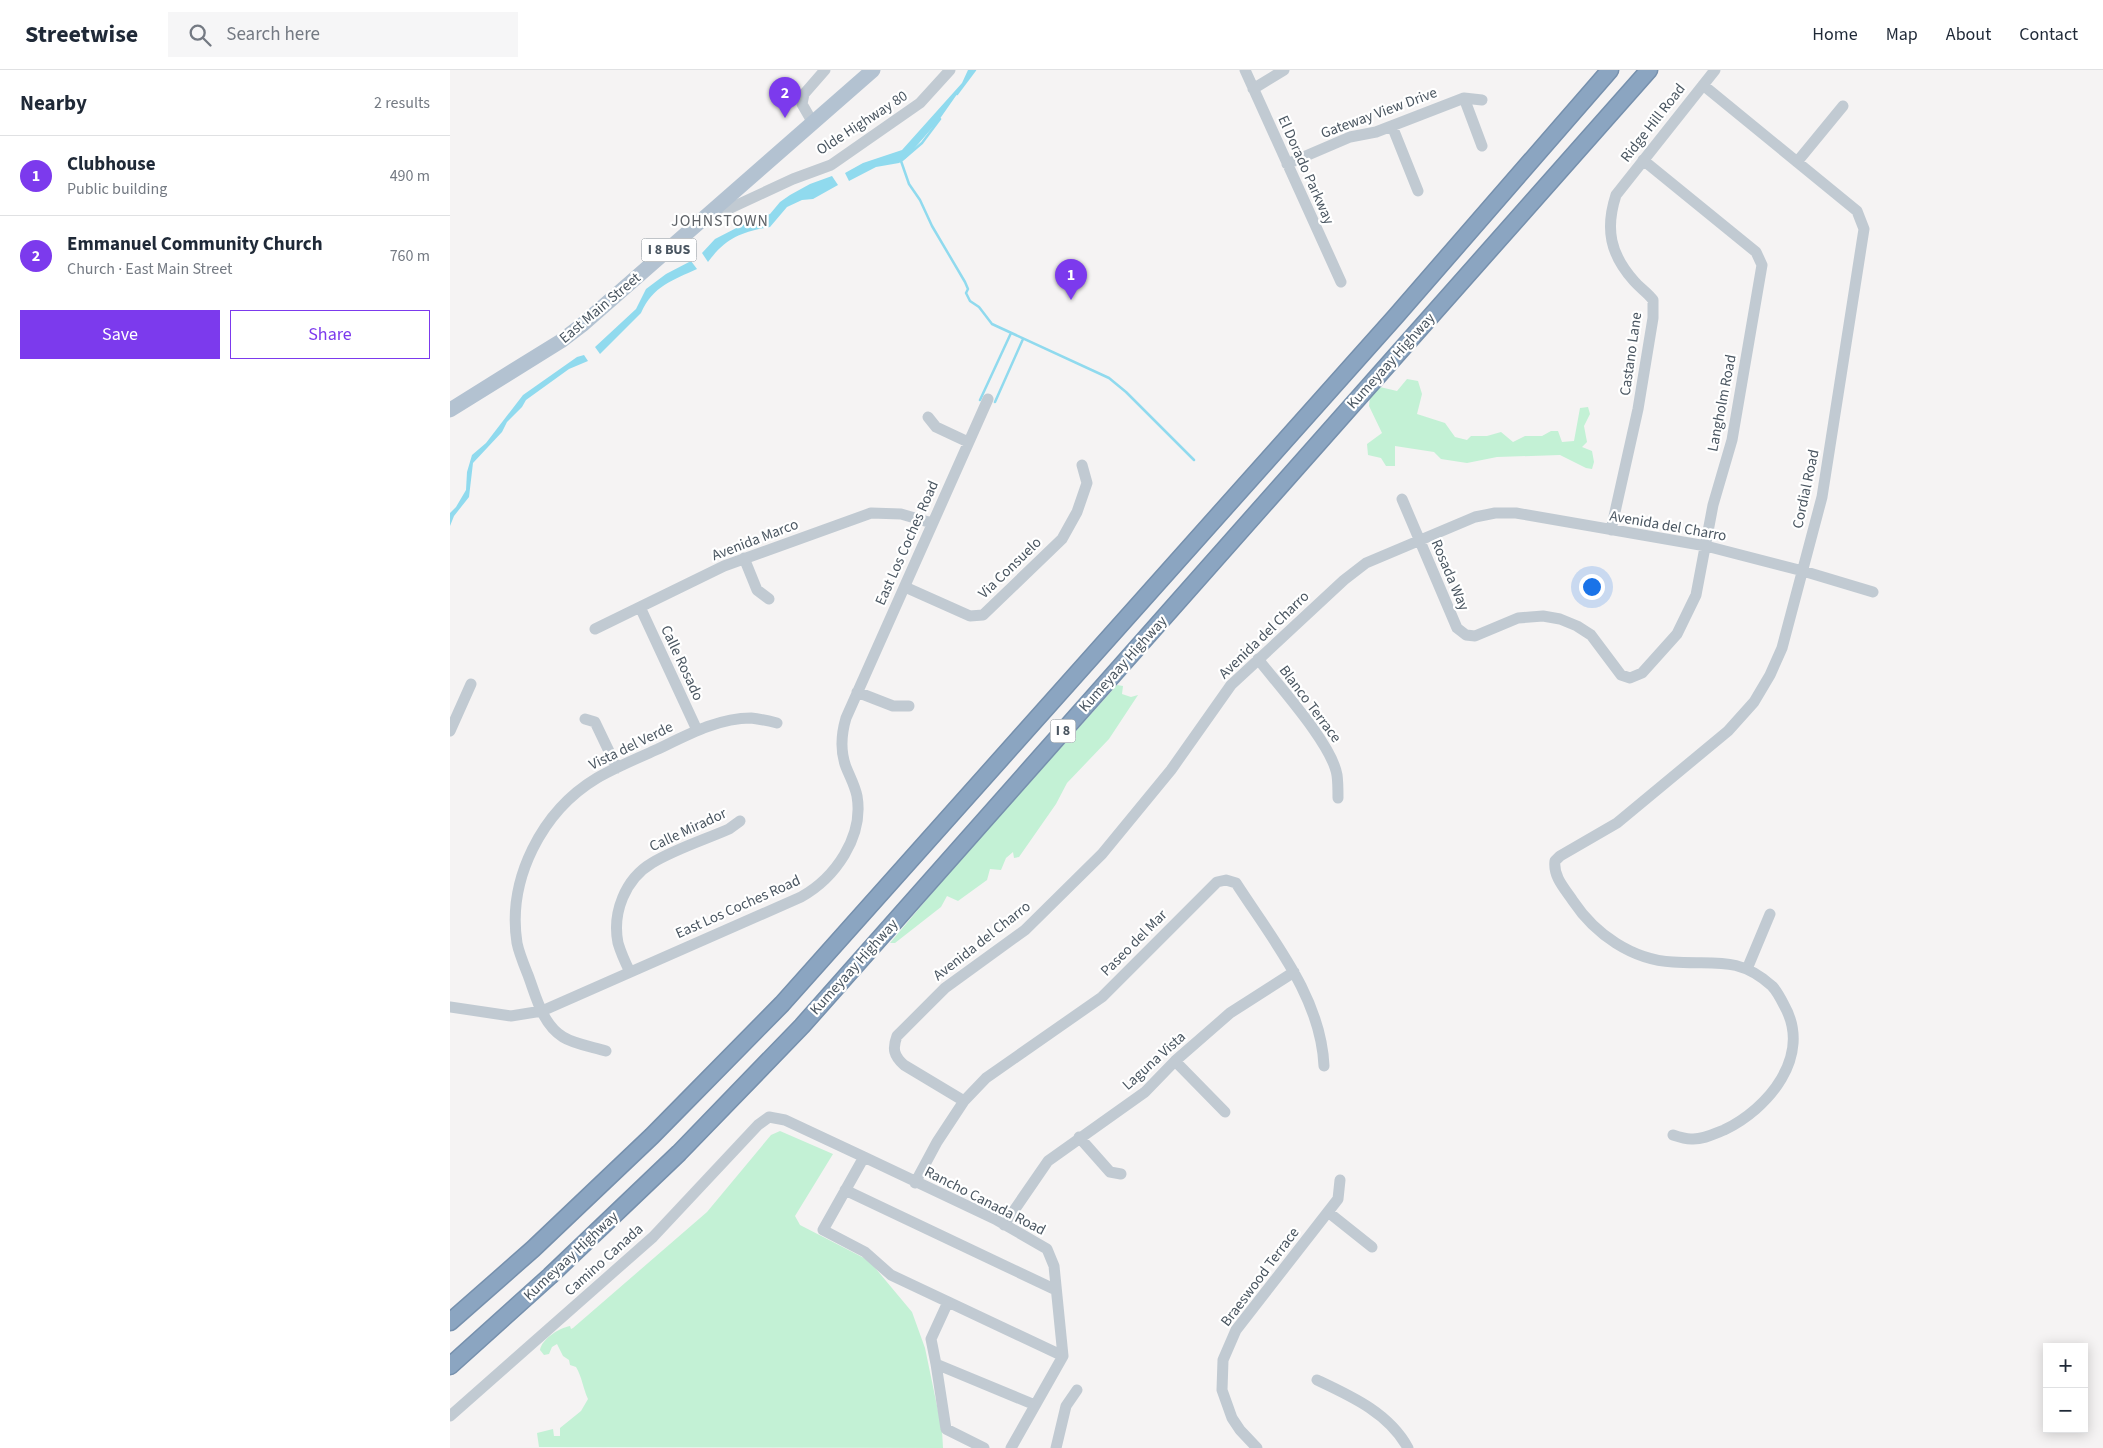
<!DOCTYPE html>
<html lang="en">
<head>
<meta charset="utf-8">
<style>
  body { margin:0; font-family:"Source Sans 3",sans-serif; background:#f6f6f7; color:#1f2937 }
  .controls { position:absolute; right:15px; bottom:15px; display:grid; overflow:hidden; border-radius:0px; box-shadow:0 2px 12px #0003 }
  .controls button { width:45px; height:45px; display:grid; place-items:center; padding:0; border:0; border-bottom:1px solid #e0e1e3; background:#fff; color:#1f2937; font:25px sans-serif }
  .you { position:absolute; left:1141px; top:516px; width:18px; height:18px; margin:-12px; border:4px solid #fff; border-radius:50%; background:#1a73e8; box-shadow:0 0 0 8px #1a73e833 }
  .badge { display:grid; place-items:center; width:32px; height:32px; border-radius:50%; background:#7c3aed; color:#fff; font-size:16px; font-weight:700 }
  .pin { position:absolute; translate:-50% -41px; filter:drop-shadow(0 1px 2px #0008) }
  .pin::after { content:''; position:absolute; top:26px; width:18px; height:15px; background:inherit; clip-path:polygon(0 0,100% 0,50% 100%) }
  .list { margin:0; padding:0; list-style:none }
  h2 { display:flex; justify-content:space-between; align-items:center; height:65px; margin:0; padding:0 20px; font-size:21px }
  h2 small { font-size:16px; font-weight:400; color:#747a83 }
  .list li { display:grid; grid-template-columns:32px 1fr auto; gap:15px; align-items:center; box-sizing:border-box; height:80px; padding:0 20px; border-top:1px solid #e0e1e3 }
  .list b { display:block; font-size:19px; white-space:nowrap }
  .list p { margin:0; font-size:16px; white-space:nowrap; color:#747a83 }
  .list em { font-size:16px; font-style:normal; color:#747a83 }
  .actions { display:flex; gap:10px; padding:15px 20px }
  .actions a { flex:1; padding:11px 0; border:1px solid #7c3aed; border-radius:0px; text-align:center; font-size:18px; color:#7c3aed }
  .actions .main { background:#7c3aed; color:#fff }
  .icon { flex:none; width:28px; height:28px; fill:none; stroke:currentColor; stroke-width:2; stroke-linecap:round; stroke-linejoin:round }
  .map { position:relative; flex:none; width:1653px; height:1378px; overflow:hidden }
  header { display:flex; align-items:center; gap:30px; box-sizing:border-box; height:70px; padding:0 25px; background:#fff; border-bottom:1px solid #e0e1e3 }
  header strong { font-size:24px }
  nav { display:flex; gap:28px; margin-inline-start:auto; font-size:18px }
  .search { width:350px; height:45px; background:#f6f6f7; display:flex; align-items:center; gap:12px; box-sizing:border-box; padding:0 18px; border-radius:0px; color:#747a83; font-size:19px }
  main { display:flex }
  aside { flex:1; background:#fff }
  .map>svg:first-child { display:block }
</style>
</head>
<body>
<header>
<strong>Streetwise</strong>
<div class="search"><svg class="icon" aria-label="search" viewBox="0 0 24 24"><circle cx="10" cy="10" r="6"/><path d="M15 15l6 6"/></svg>Search here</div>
<nav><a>Home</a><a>Map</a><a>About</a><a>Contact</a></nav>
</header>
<main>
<aside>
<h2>Nearby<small>2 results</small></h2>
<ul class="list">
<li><span class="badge">1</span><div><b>Clubhouse</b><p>Public building</p></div><em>490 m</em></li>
<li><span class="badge">2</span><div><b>Emmanuel Community Church</b><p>Church · East Main Street</p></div><em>760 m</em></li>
</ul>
<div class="actions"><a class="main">Save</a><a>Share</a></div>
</aside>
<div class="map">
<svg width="1653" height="1378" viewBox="0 0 1653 1378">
  <rect width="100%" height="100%" fill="#f5f3f3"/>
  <path fill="#c3f1d5" d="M 957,309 L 968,311 L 972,324 L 967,344 L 995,353 L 1005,367 L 1017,370 L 1021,366 L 1037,366 L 1051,362 L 1063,372 L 1075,366 L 1092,366 L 1101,361 L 1108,361 L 1112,372 L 1124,371 L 1130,338 L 1138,337 L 1140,344 L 1134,356 L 1137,372 L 1132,377 L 1142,381 L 1144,392 L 1142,399 L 1136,398 L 1110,385 L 1047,387 L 1017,393 L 991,389 L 984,382 L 945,376 L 945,396 L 936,396 L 931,388 L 918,385 L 917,374 L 932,363 L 919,336 L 920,326 L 930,317 L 947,321 Z
    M 667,615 L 673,616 L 672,624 L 681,627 L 688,625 L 659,669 L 617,713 L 606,734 L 569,787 L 564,788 L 563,782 L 556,788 L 551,800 L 540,799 L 537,810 L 508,831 L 497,826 L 491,837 L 445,873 L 440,873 L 504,797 Z
    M 330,1061 L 383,1084 L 345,1146 L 350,1155 L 414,1188 L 421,1193 L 462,1242 L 475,1278 L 492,1360 L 493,1378 L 89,1377 L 87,1363 L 103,1359 L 104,1366 L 110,1366 L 110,1358 L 131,1341 L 138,1329 C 133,1318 132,1307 126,1297 L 120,1295 L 119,1290 L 113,1286 L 107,1274 L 102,1277 L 99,1284 L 94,1285 L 90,1280 C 92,1269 109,1258 120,1256 L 121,1259 L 123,1258 L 257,1142 L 321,1065 Z"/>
  <path fill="#90daee" d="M 518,0 L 524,0 L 489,50 L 456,88 L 449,93 L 426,97 L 399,111 L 395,103 L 413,93 L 452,80 L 512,13 Z
    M 382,106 L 388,115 L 363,129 L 352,130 L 337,137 L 320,157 C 291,162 276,168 258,192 L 252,183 L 265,169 L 300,151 L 320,144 L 330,132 L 340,125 L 360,114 Z
    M 241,191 L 247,199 C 223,210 203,216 191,243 L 150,284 L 145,277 L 186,239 L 196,219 L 216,204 Z
    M 134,285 L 138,291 L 119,299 L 76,330 L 72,337 L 57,352 L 52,362 L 23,393 L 19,427 L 4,446 L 0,456 L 0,443 L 6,437 L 16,420 L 17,402 L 22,385 L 36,373 L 73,325 L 127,287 Z"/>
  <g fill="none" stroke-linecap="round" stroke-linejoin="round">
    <path stroke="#90daee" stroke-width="2.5" d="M 507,24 L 525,0
      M 490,49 L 472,73 L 451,91 L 459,114 L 470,130 L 482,156 L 515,212 L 518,219 L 516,223 L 520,231 L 529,237 L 542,254 L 659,308 L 676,322 L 744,390
      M 530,330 L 561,263
      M 545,332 L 573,269"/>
    <defs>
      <path id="highway" d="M 0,1252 L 83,1179 L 202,1066 L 332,934 L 946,246 L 1160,0
        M 0,1296 L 100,1206 L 229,1083 L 352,956 L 1199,0"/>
    </defs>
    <use href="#highway" stroke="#7690ad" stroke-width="19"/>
    <path stroke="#c1cad2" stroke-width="11" d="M 795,0 L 891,212
      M 803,19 L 834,0
      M 1014,28 L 1032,76
      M 363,53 L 352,34 L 354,24 L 375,0
      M 942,56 L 968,121
      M 1347,92 L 1393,36
      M 837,94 L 900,67 L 926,62 L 1014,28 L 1032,30
      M 259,148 L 343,109 L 381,95 L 470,33 L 500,0
      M 478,347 L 486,357 L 518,372
      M 952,429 L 1007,558 L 1016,565 L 1025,566 L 1068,548 L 1093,546 L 1110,549 L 1127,556 L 1141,565 L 1171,605 L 1180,608 L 1192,603 L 1227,564 L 1246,525 L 1263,435 L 1282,370 L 1312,195 L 1306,182 L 1193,90
      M 1161,460 L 1188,339 L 1203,248 L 1203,230 C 1198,223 1190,218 1184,211 C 1160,184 1155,159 1166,125 L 1265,0
      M 294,488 L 307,520 L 319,529
      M 455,517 L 520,546 L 533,545 L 612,469 L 627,442 L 637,413 L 632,395
      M 190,537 L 247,660
      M 145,559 L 274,496 L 421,443 L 451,444 L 482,453
      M 808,589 C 828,615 882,674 887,705 C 888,712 888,721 888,728
      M 407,622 L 443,636 L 459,636
      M 135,649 L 145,652 L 167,698
      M 0,661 L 21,614
      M 1297,899 L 1320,844
      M 180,902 C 175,892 171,883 168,873 C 162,843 175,809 202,793 C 225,779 254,770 279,759 L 290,751
      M 0,937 L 61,946 L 92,941 L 351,827 C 385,808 414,767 407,726 C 405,716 400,707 396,697 C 390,681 391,665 396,648 L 538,329
      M 156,981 C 143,977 124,974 113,967 C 92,954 86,926 78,905 C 74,895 69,883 67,873 C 57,809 92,741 147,708 C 166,697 188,688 208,679 C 237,665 268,648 301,648 C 310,649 319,651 327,653
      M 725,991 L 775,1042
      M 514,1031 L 454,995 C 444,986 442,979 447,966 L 495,918 L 575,860 L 652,784 L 721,700 L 781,615 L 894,510 L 916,493 L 1025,447 L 1045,443 L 1066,443 L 1256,476 L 1353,501 L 1423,522
      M 1223,1065 C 1229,1067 1235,1069 1241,1069 C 1252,1070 1264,1064 1274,1060 C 1318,1039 1363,986 1334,935 C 1331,929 1327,921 1322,916 C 1288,885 1263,895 1223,892 C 1182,890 1145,864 1123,831 C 1115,819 1103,807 1105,791 L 1110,786 L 1167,753 L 1278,661 L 1304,632 L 1320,605 L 1332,578 L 1372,427 L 1414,159 L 1407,141 L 1253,15
      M 629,1067 L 660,1102 L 671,1104
      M 414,1087 L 373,1160 L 415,1182 L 441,1205 L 613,1286
      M 465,1113 L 487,1072 L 514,1031 L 536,1008 L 652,927 L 767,812 L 776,810 L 786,813 C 822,869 871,927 874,996
      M 395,1120 L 606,1220
      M 878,1142 L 922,1177
      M 554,1155 L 598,1091 L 695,1022 L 725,991 L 780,943 L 844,902
      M 498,1232 L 481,1269 L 486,1294 L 585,1335
      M 486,1294 L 496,1359 L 534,1378
      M 867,1310 C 901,1326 939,1343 958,1378
      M 0,1346 L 203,1167 L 308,1055 L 319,1047 L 335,1050 L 414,1087 L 545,1149 L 597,1179 L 604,1196 L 613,1286 L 561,1378
      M 606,1378 L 616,1336 L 627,1320
      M 807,1378 L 790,1360 L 782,1348 L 772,1320 L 773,1290 L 786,1260 L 888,1129 L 890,1110"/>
    <path stroke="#b3c2d1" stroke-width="15" d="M 0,340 L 111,271 L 132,255 L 423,0"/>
    <use href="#highway" stroke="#8ba5c1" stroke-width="16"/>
  </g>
  <g text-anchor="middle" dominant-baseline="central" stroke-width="4.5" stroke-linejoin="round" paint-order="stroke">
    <g fill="#fff" stroke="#808990" stroke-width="1">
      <rect x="191.5" y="168.5" width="55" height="23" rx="4"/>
      <rect x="600.5" y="649.5" width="25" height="23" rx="4"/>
    </g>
    <g font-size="14" font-weight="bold" fill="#4a5661">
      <text x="219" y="180">I 8 BUS</text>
      <text x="613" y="661">I 8</text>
    </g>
    <g font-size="15" fill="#4a5661" stroke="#fff">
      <text transform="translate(929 43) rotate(-20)">Gateway View Drive</text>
      <text transform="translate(412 53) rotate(-33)">Olde Highway 80</text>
      <text transform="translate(1203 53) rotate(-52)">Ridge Hill Road</text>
      <text transform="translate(856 100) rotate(66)">El Dorado Parkway</text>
      <text transform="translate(150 238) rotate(-40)">East Main Street</text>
      <text transform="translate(1181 284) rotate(-82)">Castano Lane</text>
      <text transform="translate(941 291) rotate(-48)">Kumeyaay Highway</text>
      <text transform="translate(1272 333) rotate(-79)">Langholm Road</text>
      <text transform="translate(1356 419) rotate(-78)">Cordial Road</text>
      <text transform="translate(1218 456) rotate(10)">Avenida del Charro</text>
      <text transform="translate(305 470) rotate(-21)">Avenida Marco</text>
      <text transform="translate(457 473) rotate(-66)">East Los Coches Road</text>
      <text transform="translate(560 498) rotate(-44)">Via Consuelo</text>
      <text transform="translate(1000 505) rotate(67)">Rosada Way</text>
      <text transform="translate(814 565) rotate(-44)">Avenida del Charro</text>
      <text transform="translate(232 593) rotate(65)">Calle Rosado</text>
      <text transform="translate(673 594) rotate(-48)">Kumeyaay Highway</text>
      <text transform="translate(860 634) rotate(53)">Blanco Terrace</text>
      <text transform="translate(181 676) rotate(-26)">Vista del Verde</text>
      <text transform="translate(238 760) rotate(-25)">Calle Mirador</text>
      <text transform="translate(288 837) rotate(-24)">East Los Coches Road</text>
      <text transform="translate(532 871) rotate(-38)">Avenida del Charro</text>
      <text transform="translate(684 873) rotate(-45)">Paseo del Mar</text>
      <text transform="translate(404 897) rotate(-48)">Kumeyaay Highway</text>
      <text transform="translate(704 991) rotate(-42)">Laguna Vista</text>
      <text transform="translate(535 1131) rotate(27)">Rancho Canada Road</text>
      <text transform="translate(121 1186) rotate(-43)">Kumeyaay Highway</text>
      <text transform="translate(154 1190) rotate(-42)">Camino Canada</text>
      <text transform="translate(810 1207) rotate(-53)">Braeswood Terrace</text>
    </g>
    <g font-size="16" letter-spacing="1" fill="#5f6368" stroke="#fff">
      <text x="270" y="151">JOHNSTOWN</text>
    </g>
  </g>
</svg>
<div class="controls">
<button>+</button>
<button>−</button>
</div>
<div class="you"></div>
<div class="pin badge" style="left:621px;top:230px">1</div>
<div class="pin badge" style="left:335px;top:48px">2</div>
</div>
</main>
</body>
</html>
